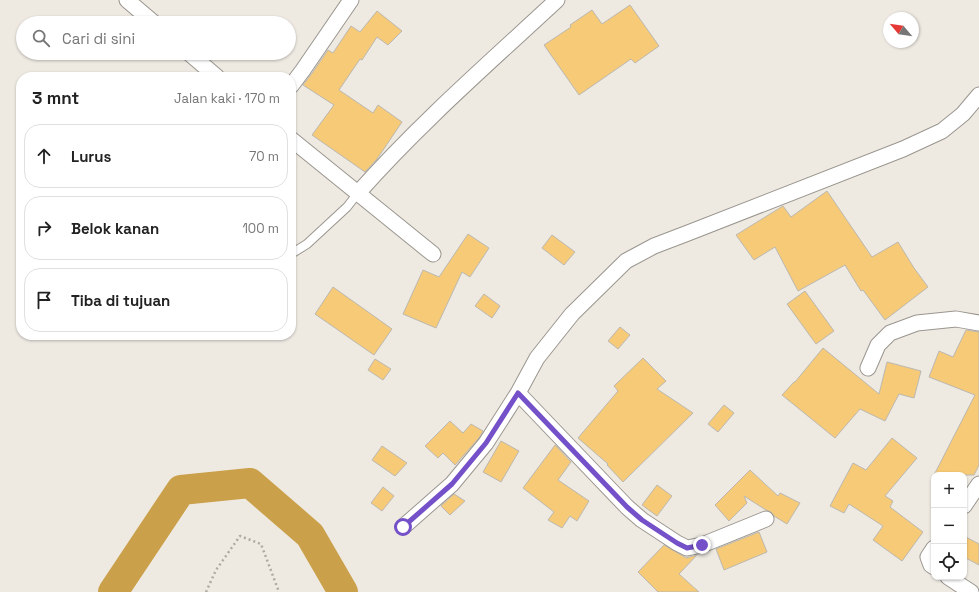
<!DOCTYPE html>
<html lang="id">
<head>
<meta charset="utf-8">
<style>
  body { margin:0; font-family:"Space Grotesk",sans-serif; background:#f6f6f6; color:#222 }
  .controls { position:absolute; right:12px; bottom:12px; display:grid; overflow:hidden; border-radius:8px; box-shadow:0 1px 3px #0004 }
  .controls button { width:36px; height:36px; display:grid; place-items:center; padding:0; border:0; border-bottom:1px solid #e0e0e0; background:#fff; color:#222; font:20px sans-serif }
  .compass { position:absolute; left:883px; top:12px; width:36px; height:36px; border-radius:50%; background:#fff; box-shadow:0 1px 3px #0004; rotate:299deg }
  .stop { position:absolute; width:12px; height:12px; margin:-9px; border:3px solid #7450c9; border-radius:50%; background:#fff }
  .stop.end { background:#7450c9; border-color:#fff; box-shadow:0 1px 4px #0008 }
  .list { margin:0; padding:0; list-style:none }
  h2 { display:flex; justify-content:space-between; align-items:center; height:52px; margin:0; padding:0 16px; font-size:17px }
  h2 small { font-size:13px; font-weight:400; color:#767676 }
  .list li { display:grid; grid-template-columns:26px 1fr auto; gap:12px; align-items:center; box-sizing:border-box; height:64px; margin:0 8px 8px; padding:0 8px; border:1px solid #e0e0e0; border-radius:16px }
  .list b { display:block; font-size:15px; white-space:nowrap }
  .list em { font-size:13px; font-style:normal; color:#767676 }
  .icon { flex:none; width:22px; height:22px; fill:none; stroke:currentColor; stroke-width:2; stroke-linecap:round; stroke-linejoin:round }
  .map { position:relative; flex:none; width:979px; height:592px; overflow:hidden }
  .search { position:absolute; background:#fff; box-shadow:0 1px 3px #0004; left:16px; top:16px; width:280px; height:44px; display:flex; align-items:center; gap:10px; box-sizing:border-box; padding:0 14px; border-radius:22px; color:#767676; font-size:15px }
  .panel { position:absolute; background:#fff; box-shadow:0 1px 3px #0004; left:16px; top:72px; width:280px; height:268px; border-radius:16px }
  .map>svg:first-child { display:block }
</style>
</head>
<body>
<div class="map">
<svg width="979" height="592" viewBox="0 0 979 592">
  <rect width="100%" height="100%" fill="#eeeae2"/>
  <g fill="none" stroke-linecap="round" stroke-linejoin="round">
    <path stroke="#caa04a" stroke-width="30" d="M 113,592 L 181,490 L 250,483 L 310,535 L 343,592"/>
  </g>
  <path fill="#f6ca76" stroke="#bcb8b1" d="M 630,5 L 659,46 L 635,63 L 631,59 L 579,95 L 544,45 L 571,27 L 570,25 L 592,10 L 602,24 Z
    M 377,11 L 402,31 L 388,45 L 377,37 L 362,60 L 360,59 L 339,90 L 373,113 L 378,105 L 402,122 L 377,159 L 365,172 L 312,135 L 334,105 L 303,85 L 313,72 L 328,50 L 333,53 L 351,26 L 360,32 Z
    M 827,191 L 872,257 L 898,242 L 914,268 L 928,287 L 885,320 L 863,290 L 861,291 L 845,265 L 798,291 L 775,247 L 754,260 L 736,235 L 783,206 L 791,217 Z
    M 468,234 L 489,248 L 470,277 L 462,272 L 436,328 L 403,314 L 423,270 L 439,277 Z
    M 552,235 L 575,252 L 564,265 L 542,248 Z
    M 333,287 L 392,329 L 374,355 L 315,314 Z
    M 805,291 L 834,331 L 816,344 L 787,304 Z
    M 484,294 L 500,306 L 492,318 L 475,306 Z
    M 620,327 L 630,335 L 618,349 L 608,341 Z
    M 966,330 L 979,332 L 979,465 L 974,475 L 934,475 L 975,395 L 929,377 L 939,351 L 953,357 Z
    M 823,348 L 879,394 L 887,362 L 921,371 L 914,398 L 899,394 L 885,421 L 860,409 L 835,438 L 782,395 L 794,382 L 795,382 Z
    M 643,358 L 666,381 L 657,389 L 693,413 L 623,482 L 607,465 L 608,464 L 578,438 L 618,391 L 614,386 Z
    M 375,359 L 391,369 L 383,380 L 368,370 Z
    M 724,405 L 734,413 L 718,432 L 708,424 Z
    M 450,421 L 463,433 L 471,424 L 483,431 L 479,438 L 455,465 L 443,453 L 438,458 L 425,446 Z
    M 892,438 L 917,458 L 885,496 L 893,501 L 890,507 L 923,532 L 902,561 L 873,540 L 883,526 L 849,504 L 844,513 L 830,506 L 853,463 L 866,470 Z
    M 501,441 L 519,451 L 501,482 L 483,472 Z
    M 555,445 L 571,462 L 558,480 L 589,501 L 577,521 L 570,516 L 562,528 L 548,520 L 554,512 L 523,488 Z
    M 382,446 L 407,463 L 395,476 L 372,460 Z
    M 750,470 L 778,496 L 780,493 L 800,503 L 787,524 L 774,516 L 771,512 L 766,510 L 744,496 L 747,503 L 729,521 L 715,505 Z
    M 657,485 L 672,496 L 657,516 L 642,505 Z
    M 383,487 L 394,496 L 382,511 L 371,503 Z
    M 454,494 L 465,501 L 450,515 L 441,506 Z
    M 759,532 L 767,552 L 724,570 L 716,549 Z
    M 964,536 L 979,544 L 979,565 L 964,557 Z
    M 664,545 L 683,556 L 686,558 L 697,555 L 679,574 L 699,592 L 658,592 L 638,572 Z"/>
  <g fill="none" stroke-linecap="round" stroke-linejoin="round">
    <defs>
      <path id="lane" d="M 291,254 L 307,244 L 347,207 L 358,193"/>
      <path id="street" d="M 127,0 L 154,23
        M 189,53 L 217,77
        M 291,86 L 303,70 L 351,0
        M 291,139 L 433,254
        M 358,193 C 419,124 489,63 557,0
        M 868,368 L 878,345 L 890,333 L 917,323 L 956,319 L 979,323
        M 964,506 L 979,484
        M 766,519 L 702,545 L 687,548 L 677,543 L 642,520 L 627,507 L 518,393 L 537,358 L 572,314 L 626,261 L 654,246 L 688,233 L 903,149 L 942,131 L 963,114 L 979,95
        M 403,527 L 452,484 L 486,443 L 518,393
        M 934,548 L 928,557 L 931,565 L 934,567
        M 948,577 L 971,592"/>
    </defs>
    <use href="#lane" stroke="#9a968f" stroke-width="10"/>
    <use href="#street" stroke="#9a968f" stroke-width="17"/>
    <path stroke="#adaaa4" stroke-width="2.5" stroke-dasharray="2 3" stroke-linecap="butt" d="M 206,592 L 216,570 L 240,536 L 261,544 L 279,592"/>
    <use href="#lane" stroke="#fff" stroke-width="8"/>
    <use href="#street" stroke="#fff" stroke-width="15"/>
  </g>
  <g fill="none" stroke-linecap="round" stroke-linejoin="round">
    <path stroke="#7450c9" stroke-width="5" d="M 403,527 L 452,484 L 486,443 L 518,393 L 627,507 L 642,520 L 677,543 L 687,548 L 702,545"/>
  </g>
</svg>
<div class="controls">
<button>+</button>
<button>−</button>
<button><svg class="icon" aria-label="locate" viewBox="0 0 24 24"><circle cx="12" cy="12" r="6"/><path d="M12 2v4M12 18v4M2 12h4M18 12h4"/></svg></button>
</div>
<svg class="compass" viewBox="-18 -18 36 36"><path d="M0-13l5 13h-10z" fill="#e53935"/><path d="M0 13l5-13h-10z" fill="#767676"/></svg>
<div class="stop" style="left:403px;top:527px"></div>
<div class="stop end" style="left:702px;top:545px"></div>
<div class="search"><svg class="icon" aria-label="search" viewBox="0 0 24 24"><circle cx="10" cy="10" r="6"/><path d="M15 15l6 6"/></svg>Cari di sini</div>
<section class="panel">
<h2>3 mnt<small>Jalan kaki · 170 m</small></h2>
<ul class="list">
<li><svg class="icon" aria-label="ahead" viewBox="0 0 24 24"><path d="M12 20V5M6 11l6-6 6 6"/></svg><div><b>Lurus</b></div><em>70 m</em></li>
<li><svg class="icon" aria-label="right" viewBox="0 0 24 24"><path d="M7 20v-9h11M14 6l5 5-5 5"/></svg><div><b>Belok kanan</b></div><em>100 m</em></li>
<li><svg class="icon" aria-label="arrive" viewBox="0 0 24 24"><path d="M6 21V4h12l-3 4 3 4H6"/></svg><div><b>Tiba di tujuan</b></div></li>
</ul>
</section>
</div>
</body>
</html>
